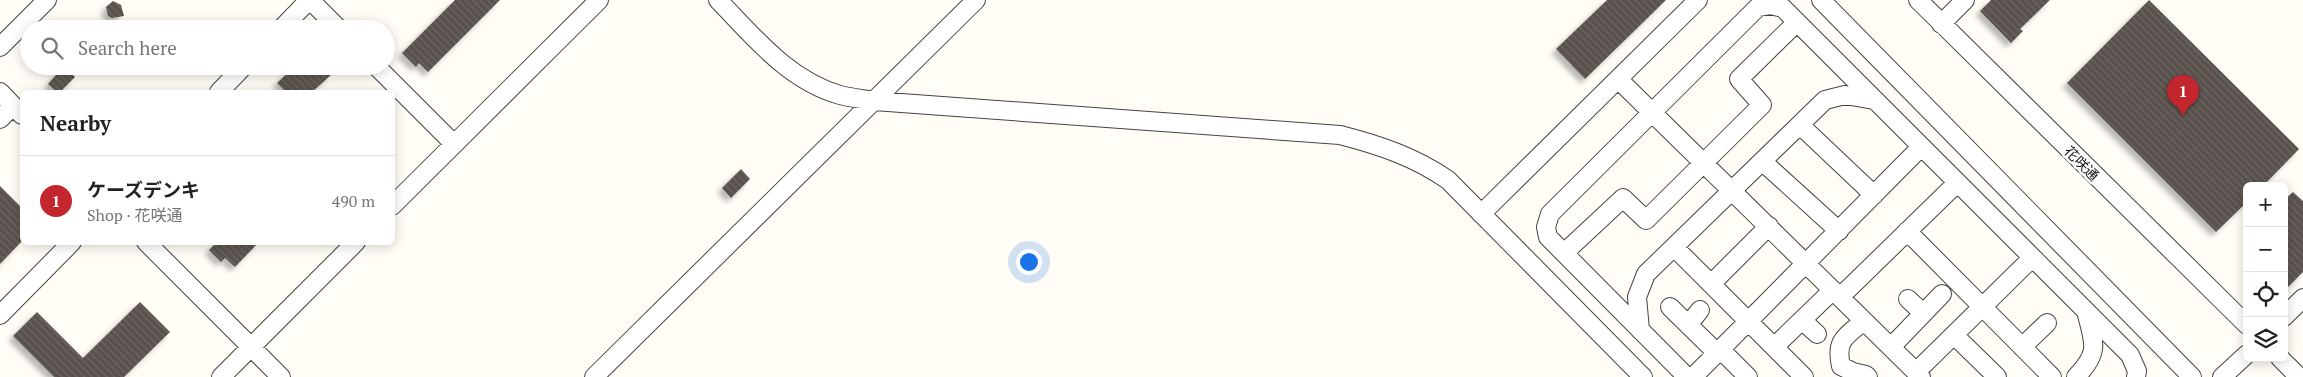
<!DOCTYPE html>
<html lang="en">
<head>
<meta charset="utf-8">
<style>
  body { margin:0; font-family:"PT Serif","Noto Sans JP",serif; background:#f2f2f2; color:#222 }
  .controls { position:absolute; right:15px; bottom:15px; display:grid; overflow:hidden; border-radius:8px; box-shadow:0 2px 12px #0003 }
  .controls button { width:45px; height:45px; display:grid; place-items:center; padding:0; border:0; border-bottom:1px solid #e0e0e0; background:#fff; color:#222; font:25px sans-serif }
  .you { position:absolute; left:1028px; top:261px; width:18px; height:18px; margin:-12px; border:4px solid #fff; border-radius:50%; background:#1a73e8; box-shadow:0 0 0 8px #1a73e833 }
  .badge { display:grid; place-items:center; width:32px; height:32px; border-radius:50%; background:#c4262e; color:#fff; font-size:16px; font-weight:700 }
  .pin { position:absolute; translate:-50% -41px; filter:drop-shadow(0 1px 2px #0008) }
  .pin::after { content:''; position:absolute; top:26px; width:18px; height:15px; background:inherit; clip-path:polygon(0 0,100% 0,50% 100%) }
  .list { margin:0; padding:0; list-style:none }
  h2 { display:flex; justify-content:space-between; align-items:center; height:65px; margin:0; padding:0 20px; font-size:21px }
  h2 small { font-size:16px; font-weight:400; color:#767676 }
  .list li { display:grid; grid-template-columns:32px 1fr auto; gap:15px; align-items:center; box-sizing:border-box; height:90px; padding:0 20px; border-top:1px solid #e0e0e0 }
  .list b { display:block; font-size:19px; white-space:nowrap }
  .list p { margin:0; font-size:16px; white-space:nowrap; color:#767676 }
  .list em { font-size:16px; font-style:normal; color:#767676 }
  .icon { flex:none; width:28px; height:28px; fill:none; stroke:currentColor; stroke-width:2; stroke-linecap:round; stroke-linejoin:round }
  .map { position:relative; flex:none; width:2303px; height:377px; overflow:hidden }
  .search { position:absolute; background:#fff; box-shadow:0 2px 12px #0003; left:20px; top:20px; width:375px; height:55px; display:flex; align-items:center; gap:12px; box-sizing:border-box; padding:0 18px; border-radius:28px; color:#767676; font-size:19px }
  .panel { position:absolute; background:#fff; box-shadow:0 2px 12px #0003; left:20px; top:90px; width:375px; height:155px; border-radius:8px }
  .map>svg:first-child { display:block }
</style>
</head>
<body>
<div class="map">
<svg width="2303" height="377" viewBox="0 0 2303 377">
  <defs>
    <pattern id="building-back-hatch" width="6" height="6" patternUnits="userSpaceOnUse" patternTransform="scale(1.25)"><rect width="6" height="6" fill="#5a524d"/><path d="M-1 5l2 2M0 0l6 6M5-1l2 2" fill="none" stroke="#6d6662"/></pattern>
    <filter id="shadow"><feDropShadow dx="-4.5" dy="4.5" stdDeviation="2.5" flood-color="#0004"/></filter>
  </defs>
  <rect width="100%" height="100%" fill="#fffdf5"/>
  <path fill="url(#building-back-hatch)" filter="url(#shadow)" d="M 455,0 L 500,0 L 428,72 L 419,63 L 416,67 L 402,53 Z
    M 1607,0 L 1666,0 L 1585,79 L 1556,49 Z
    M 1991,0 L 2050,0 L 2020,29 L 2023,31 L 2011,43 L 1980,11 Z
    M 2149,0 L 2299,149 L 2263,186 L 2247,186 L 2247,202 L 2216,232 L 2067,83 Z
    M 113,1 L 121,5 L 124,16 L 112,18 L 108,16 L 106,7 Z
    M 64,66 L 75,77 L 60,92 L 57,92 L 48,84 Z
    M 295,66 L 324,66 L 331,75 L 312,92 L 286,92 L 277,83 Z
    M 741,169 L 750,179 L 731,198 L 722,188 Z
    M 0,186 L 22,208 L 22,241 L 0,264 Z
    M 2293,192 L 2303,201 L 2303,272 L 2284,291 L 2284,200 Z
    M 217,242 L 259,242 L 235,267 L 225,258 L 221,262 L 209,250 Z
    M 140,302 L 170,332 L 124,377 L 54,377 L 13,336 L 37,312 L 83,358 Z"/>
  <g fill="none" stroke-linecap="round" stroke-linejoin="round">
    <defs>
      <path id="minor" d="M 310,0 L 339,29
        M 718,0 C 754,37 788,80 840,95 C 851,98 863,99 874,101 L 1340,135 C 1379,145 1415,157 1448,180 L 1643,377
        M 1821,0 L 2192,377
        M 1918,0 L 2247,325
        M 1941,24 L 1965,0
        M 281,29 L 309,0
        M 0,47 L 47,0
        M 376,66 L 454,144
        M 1618,79 L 1921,377
        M 0,92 L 22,115
        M 219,92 L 244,66
        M 0,119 L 13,106
        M 1800,125 L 1874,195
        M 1762,161 L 1839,231
        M 392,206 L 599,0
        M 1481,214 L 1698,0
        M 1907,231 L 2052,377
        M 146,242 L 281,377
        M 1674,247 L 1804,377
        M 1564,253 L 1623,198 L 1646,220 L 1762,105 L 1739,79 L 1797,22
        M 1711,284 L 1769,226
        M 1840,297 L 1957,183
        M 1908,299 L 1923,313
        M 1670,307 L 1717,353
        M 0,315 L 72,242
        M 2284,317 L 2303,298
        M 1802,320 L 1817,334
        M 1864,321 C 1846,336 1835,340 1841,366 L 1853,372 L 1866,375 L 1868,377
        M 1688,325 L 1700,310
        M 1640,330 L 1637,297 L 1646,274 L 1825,100 L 1845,95 L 1874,100
        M 1954,335 L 1997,377
        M 1774,347 L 1833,290
        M 1891,347 L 1942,294
        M 2022,347 L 2047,323
        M 1720,349 L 1748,377
        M 2280,358 L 2299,377
        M 1916,372 L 2032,258
        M 221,377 L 356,242
        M 594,377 L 976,0
        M 1687,377 L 1548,237 L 1546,227 L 1550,214 L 1758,7 L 1770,5 L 1783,8 L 2130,355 L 2137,371 L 2136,377
        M 1693,377 L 1921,147
        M 2076,377 C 2099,353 2095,345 2087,315
        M 2222,377 L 2247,354"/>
    </defs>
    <use href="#minor" stroke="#444" stroke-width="20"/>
    <use href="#minor" stroke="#fff" stroke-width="18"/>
  </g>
  <g text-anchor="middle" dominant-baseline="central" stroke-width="5" stroke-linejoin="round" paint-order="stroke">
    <g font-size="14" fill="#111" stroke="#fff">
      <text transform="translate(2082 163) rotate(45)">花咲通</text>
    </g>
  </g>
</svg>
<div class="controls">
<button>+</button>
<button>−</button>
<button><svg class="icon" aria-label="locate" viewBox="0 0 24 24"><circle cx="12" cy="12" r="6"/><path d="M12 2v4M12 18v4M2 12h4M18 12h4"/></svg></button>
<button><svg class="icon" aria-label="layers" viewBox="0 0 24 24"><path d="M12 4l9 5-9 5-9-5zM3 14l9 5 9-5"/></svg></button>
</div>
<div class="you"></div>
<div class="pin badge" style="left:2183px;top:116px">1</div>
<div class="search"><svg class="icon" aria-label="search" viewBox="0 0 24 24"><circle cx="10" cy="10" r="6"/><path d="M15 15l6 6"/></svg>Search here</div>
<section class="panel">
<h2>Nearby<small></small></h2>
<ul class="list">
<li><span class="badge">1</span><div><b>ケーズデンキ</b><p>Shop · 花咲通</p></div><em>490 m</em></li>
</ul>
</section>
</div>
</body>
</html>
